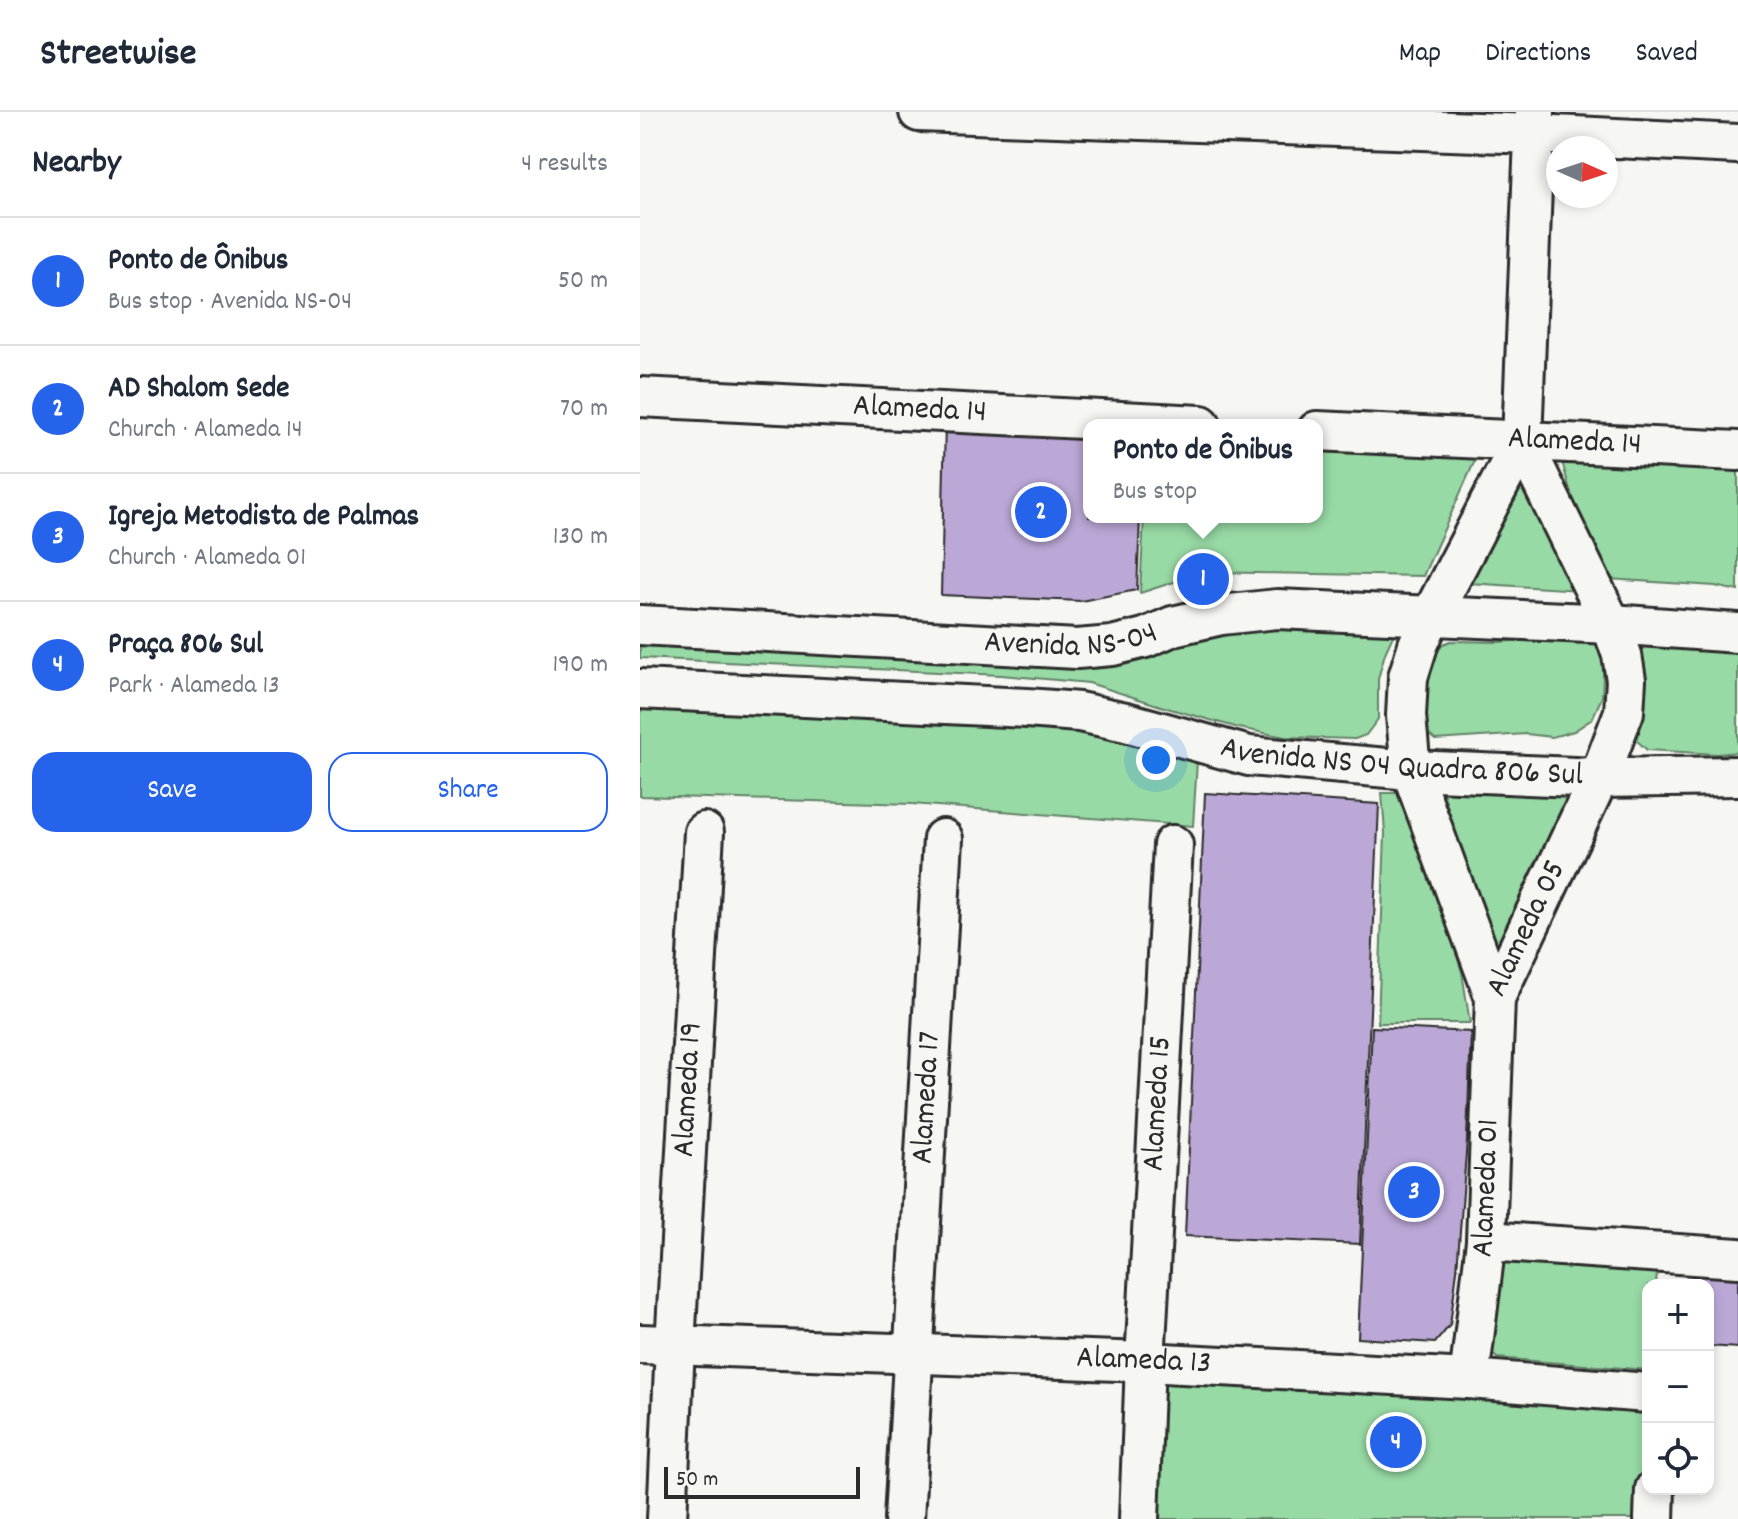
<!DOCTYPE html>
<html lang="en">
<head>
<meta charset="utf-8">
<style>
  body { margin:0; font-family:Dekko,sans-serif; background:#f2f2f3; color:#1f2937 }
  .controls { position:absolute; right:24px; bottom:24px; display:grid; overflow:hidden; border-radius:16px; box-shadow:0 4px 12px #0003 }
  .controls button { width:72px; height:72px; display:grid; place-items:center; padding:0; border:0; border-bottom:2px solid #e0e1e3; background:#fff; color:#1f2937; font:40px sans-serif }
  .compass { position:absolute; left:906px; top:24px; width:72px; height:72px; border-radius:50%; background:#fff; box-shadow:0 4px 12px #0003; rotate:93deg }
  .scale { position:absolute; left:24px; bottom:20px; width:196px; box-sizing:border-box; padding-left:8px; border:4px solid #2b2b2b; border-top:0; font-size:22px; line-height:28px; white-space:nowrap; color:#2b2b2b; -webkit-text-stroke:6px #f6f6f2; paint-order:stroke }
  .you { position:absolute; left:516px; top:648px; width:28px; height:28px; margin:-20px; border:6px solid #fff; border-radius:50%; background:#1a73e8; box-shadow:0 0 0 12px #1a73e833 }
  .badge { display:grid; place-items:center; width:52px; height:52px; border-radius:50%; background:#2563eb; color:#fff; font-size:26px; font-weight:700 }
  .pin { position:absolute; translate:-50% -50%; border:4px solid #fff; box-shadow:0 2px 8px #0006 }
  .popup { position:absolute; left:443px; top:307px; width:240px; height:104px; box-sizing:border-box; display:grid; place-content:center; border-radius:16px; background:#fff; filter:drop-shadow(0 2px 6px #0005); font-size:26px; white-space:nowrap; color:#747a83 }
  .popup b { font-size:30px; color:#1f2937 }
  .popup::after { content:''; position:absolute; left:50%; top:100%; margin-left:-16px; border:16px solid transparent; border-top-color:#fff }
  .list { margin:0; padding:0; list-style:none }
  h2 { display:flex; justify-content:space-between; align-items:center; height:104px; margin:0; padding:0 32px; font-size:34px }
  h2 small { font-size:26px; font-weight:400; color:#747a83 }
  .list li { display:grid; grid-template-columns:52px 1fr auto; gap:24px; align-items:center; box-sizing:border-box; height:128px; padding:0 32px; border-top:2px solid #e0e1e3 }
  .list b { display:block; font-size:30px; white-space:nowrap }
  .list p { margin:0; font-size:26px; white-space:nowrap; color:#747a83 }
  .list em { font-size:26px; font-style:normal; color:#747a83 }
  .actions { display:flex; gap:16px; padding:24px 32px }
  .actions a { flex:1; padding:18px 0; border:2px solid #2563eb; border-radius:24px; text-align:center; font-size:28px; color:#2563eb }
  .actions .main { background:#2563eb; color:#fff }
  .icon { flex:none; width:44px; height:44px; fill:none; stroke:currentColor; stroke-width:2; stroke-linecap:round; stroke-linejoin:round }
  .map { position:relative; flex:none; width:1098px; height:1407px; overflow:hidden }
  header { display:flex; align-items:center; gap:48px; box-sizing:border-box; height:112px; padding:0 40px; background:#fff; border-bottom:2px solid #e0e1e3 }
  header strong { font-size:38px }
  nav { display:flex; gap:44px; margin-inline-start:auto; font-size:28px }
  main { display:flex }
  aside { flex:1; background:#fff }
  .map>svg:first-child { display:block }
</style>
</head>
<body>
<header>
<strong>Streetwise</strong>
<nav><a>Map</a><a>Directions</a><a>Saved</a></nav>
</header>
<main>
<aside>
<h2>Nearby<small>4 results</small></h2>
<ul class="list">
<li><span class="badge">1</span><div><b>Ponto de Ônibus</b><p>Bus stop · Avenida NS-04</p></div><em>50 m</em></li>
<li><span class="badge">2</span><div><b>AD Shalom Sede</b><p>Church · Alameda 14</p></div><em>70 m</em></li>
<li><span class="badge">3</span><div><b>Igreja Metodista de Palmas</b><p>Church · Alameda 01</p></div><em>130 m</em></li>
<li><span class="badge">4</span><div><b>Praça 806 Sul</b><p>Park · Alameda 13</p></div><em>190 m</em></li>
</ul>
<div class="actions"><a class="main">Save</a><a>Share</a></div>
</aside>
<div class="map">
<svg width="1098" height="1407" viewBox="0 0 1098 1407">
  <rect width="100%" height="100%" fill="#f6f6f2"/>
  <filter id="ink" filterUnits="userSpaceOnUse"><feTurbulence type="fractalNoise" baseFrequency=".0125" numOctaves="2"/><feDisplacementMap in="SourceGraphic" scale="16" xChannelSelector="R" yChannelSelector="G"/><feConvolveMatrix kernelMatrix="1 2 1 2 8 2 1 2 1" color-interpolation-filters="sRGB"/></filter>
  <g filter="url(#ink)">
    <path fill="#98daa5" stroke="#628268" stroke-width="2" d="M 677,328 L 841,335 L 783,464 L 565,460 L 500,481 L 504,405 L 677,405 Z
      M 919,339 L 1098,343 L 1098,479 L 1075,474 L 968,467 L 932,385 Z
      M 877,344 L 940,478 L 813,470 Z
      M 634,510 L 757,515 L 745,541 L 738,567 L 738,607 L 726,623 L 715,627 L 645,625 L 599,616 L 527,596 L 449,571 L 361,563 L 0,546 L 0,526 L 258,538 Z
      M 988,522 L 1098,528 L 1098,640 L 1077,642 L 1007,638 L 995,627 L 988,609 Z
      M 938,524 L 953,526 L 964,546 L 962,585 L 952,607 L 934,619 L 912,625 L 886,622 L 795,628 L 782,616 L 773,566 L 795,535 L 811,529 L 859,530 Z
      M 0,593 L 452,618 L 557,649 L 553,714 L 272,692 L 0,684 Z
      M 801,674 L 936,677 L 854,842 Z
      M 742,681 L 760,681 L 796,779 L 822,860 L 830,911 L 738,911 L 745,721 Z
      M 849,1136 L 1018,1148 L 1016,1173 L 1008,1173 L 1008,1258 L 857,1246 L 841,1230 Z
      M 507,1253 L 1008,1283 L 1008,1377 L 1012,1407 L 501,1407 Z"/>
    <path fill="#bba8d7" stroke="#2b2b2b" stroke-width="2" d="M 305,311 L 449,319 L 449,405 L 500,405 L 497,478 L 441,489 L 301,483 Z
      M 565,681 L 739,692 L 720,1132 L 545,1124 Z
      M 732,915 L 831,920 L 827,1028 L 817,1158 L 810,1213 L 795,1231 L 718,1226 Z
      M 1054,1159 L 1098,1162 L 1098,1236 L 1068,1234 L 1068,1173 L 1053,1173 Z"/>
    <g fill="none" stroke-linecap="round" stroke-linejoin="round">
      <defs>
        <g id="minor">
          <path d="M 279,0 L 894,22 L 1098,32"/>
          <path id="s1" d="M 0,285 L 561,313"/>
          <path id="s2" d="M 677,319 L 1098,339"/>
          <path id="s3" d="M 0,513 L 437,537 L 472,534 L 505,526 L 533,514 L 581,503 L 637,497 L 971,512 L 1098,521"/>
          <path id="s4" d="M 0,577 L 387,596 L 439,600 L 486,610 L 609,644 L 771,658 L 959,666 L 1098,664"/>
          <path id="s5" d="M 855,886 L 959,666 L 984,600 L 986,568 L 982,543 L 971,512 L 882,329"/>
          <path d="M 846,1129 L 1098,1146"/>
          <path id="s6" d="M 0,1232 L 505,1250 L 829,1267 L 1008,1281"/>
          <path id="s7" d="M 829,1267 L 846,1129 L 855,886 L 771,658 L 766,604 L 768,565 L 778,533 L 791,504 L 882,329 L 895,0"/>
          <path id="s8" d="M 27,1407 L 35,1234 L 64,720"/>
          <path id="s9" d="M 264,1407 L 303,727"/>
          <path id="s10" d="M 499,1407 L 505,1250 L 533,733"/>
          <path d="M 1014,1407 L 1015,1377"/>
        </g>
      </defs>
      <use href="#minor" stroke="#2b2b2b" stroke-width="44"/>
      <use href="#minor" stroke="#f6f6f2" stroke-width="38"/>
    </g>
  </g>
  <g text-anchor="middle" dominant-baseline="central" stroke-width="6" stroke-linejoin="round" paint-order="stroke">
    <g font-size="32" fill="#2b2b2b" stroke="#f6f6f2">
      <text stroke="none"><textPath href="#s1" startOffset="280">Alameda 14</textPath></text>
      <text stroke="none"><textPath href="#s2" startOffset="258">Alameda 14</textPath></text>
      <text stroke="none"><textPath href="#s3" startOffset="432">Avenida NS-04</textPath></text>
      <text stroke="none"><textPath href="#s4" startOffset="768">Avenida NS 04 Quadra 806 Sul</textPath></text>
      <text stroke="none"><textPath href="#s5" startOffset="76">Alameda 05</textPath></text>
      <text stroke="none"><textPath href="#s8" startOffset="430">Alameda 19</textPath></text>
      <text stroke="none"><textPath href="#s9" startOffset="422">Alameda 17</textPath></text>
      <text stroke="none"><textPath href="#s10" startOffset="416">Alameda 15</textPath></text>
      <text stroke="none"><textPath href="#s7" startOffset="192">Alameda 01</textPath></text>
      <text stroke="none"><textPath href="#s6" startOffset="504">Alameda 13</textPath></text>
    </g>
  </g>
</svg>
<div class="controls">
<button>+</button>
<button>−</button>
<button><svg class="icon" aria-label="locate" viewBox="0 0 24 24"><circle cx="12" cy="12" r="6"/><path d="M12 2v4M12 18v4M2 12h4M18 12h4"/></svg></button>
</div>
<svg class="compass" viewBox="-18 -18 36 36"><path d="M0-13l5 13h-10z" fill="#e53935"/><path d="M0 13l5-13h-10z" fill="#747a83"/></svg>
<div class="scale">50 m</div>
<div class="you"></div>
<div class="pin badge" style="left:563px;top:467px">1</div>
<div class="popup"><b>Ponto de Ônibus</b>Bus stop</div>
<div class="pin badge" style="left:401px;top:400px">2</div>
<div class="pin badge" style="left:774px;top:1080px">3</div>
<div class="pin badge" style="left:756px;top:1330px">4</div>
</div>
</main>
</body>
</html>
